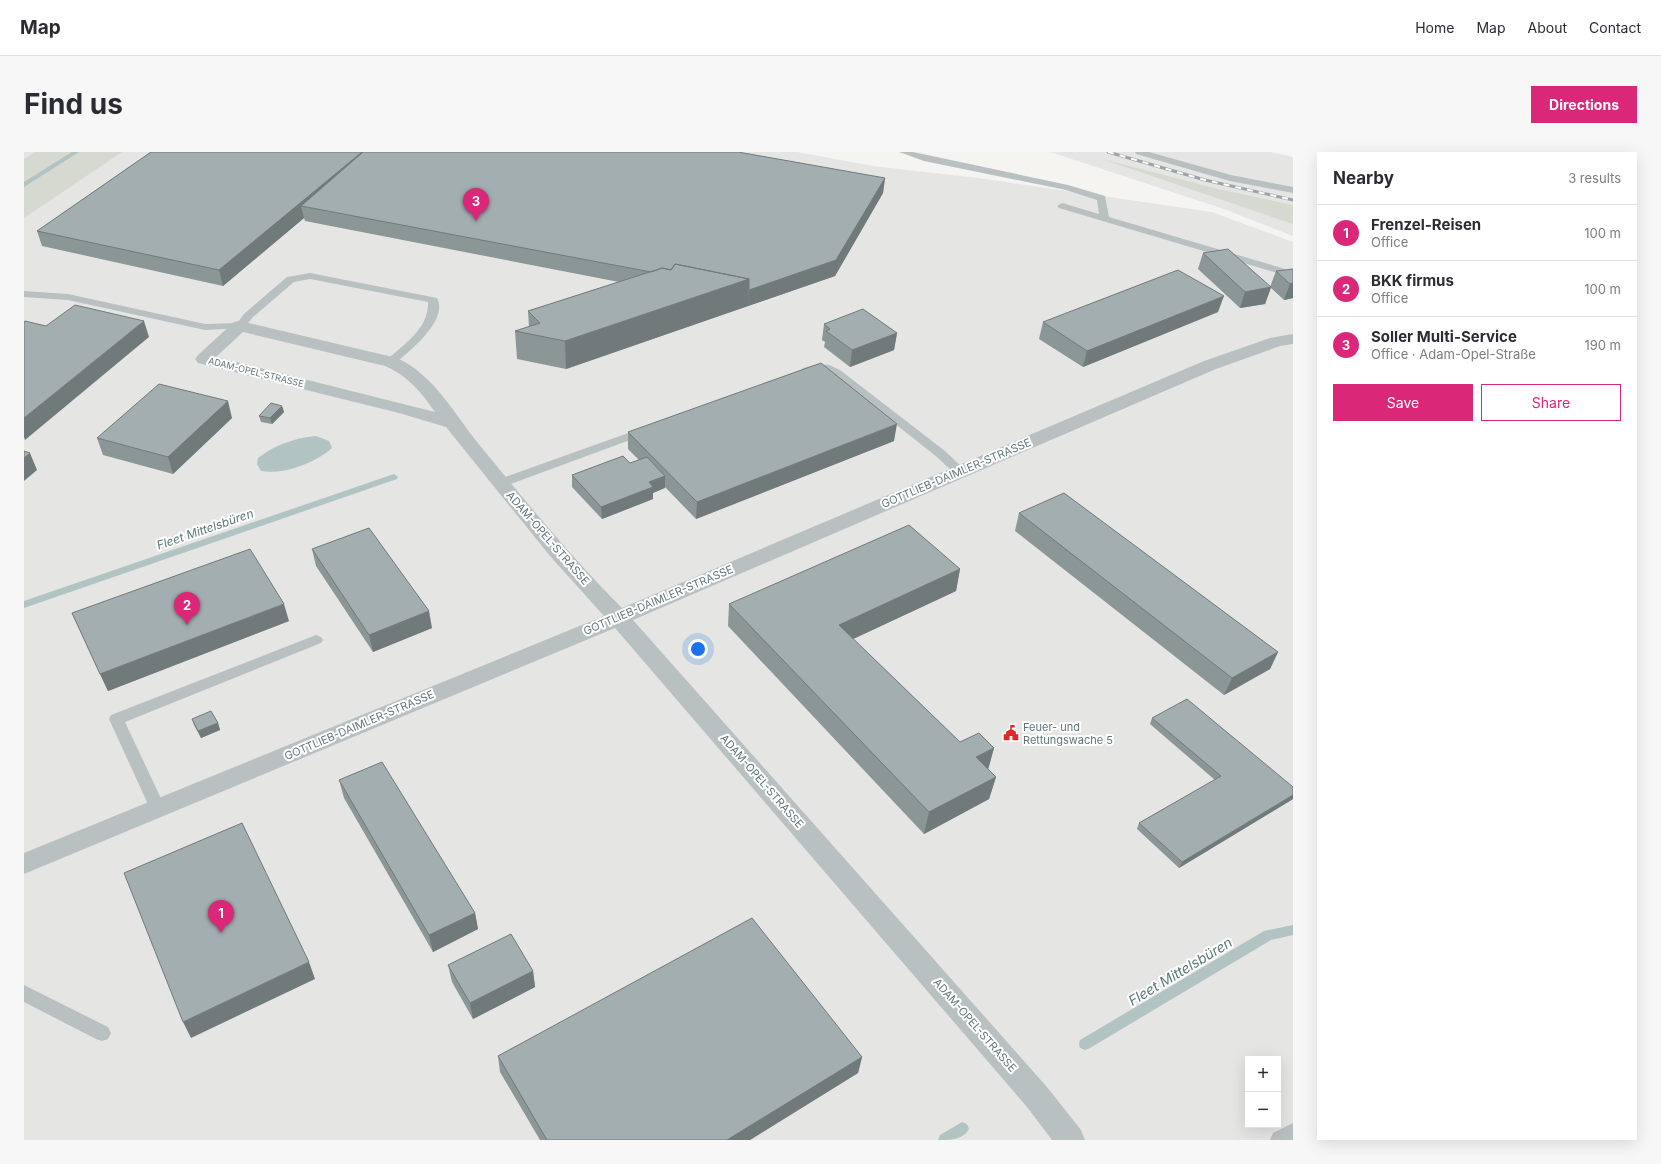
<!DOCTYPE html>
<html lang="en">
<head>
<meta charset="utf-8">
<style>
  body { margin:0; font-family:Inter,sans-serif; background:#f7f7f7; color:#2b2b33 }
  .controls { position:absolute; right:12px; bottom:12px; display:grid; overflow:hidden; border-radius:0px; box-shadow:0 4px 16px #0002 }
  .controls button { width:36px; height:36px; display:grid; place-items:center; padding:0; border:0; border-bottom:1px solid #e1e1e2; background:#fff; color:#2b2b33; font:20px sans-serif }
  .you { position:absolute; left:674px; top:497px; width:14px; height:14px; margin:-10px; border:3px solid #fff; border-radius:50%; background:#1a73e8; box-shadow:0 0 0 6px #1a73e833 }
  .badge { display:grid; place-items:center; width:26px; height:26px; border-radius:50%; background:#db2777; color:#fff; font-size:13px; font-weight:700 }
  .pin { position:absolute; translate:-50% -33px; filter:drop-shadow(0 1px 2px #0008) }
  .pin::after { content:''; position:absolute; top:21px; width:14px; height:12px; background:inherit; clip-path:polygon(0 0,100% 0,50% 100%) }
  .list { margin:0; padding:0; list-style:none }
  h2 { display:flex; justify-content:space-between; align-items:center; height:52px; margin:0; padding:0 16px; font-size:17px }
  h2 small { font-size:13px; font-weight:400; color:#7c7c81 }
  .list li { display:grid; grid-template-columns:26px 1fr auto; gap:12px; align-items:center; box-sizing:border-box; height:56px; padding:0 16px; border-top:1px solid #e1e1e2 }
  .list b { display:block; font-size:15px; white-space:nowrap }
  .list p { margin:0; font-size:13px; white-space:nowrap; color:#7c7c81 }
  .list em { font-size:13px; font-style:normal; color:#7c7c81 }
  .actions { display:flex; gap:8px; padding:12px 16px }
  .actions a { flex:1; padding:9px 0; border:1px solid #db2777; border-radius:0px; text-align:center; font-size:14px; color:#db2777 }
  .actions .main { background:#db2777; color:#fff }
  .map { position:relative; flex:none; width:1269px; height:988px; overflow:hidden; border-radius:0px }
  header { display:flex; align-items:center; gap:24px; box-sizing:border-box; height:56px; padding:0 20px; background:#fff; border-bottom:1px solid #e1e1e2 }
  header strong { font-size:19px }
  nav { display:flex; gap:22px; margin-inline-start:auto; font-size:14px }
  .intro { display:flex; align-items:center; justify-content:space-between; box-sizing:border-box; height:96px; padding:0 24px }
  h1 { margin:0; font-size:28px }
  .button { padding:10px 18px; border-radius:0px; background:#db2777; color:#fff; font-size:14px; font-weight:700 }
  main { display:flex; gap:24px; padding:0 24px }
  aside { flex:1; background:#fff; border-radius:0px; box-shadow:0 4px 16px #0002 }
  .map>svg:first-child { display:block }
</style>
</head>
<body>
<header>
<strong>Map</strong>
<nav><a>Home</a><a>Map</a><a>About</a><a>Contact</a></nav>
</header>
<div class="intro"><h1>Find us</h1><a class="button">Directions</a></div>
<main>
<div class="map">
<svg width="1269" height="988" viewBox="0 0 1269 988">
  <rect width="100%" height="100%" fill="#f5f4f1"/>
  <path fill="#e5e5e4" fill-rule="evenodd" d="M 0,0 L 773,0 L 849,14 L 954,26 L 1188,60 L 1269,90 L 1269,988 L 0,988 ZM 1224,907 L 1254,907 L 1254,973 L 1224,973 Z
    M 1026,0 L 1247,0 L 1269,5 L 1269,84 L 1200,57 Z"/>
  <path fill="#d5d9d0" d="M 11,0 L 98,0 L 0,66 L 0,7 Z
    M 1078,7 L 1198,38 L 1269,53 L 1269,72 Z"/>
  <path fill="#b1c3c3" d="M 292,284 L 305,289 L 308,296 C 291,311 260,323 237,319 L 233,312 L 234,306 C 251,293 270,286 292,284 Z"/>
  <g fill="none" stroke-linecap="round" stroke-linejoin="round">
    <path fill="#b1c3c3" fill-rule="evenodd" d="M 48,0 L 55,0 L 0,35 L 0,30 Z
      M 370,322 L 374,325 L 373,327 L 0,456 L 0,449 Z
      M 1269,773 L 1269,783 L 1247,788 L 1066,896 L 1061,898 L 1056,896 L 1055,892 L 1056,888 L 1240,779 Z
      M 938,970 L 943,972 L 945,977 C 939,988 926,988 914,988 L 916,983 Z"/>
    <path fill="#b9c0c1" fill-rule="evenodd" d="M 875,0 L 889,0 L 1044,33 L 1081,44 L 1085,65 L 1258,116 L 1269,121 L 1269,128 L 1250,120 L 1035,56 L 1033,54 L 1038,51 L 1075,62 L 1073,48 L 1042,38 L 900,9 Z
      M 1111,0 L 1125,0 L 1207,23 L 1269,35 L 1269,41 L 1206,29 L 1112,2 Z
      M 286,121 L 413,146 C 425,169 385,199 371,212 L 367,213 L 361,210 L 363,208 C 381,191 405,177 404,150 L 286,127 L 270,130 L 229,165 L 220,176 L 181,178 L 44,148 L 0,145 L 0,139 L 44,142 L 181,172 L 213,171 L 221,161 L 263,125 Z
      M 795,212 L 805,213 L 816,218 L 921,299 L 940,317 L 942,320 L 940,323 L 932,323 L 913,305 L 808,222 L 798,218 L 783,221 L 777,218 L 779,216 Z
      M 621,275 L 627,279 L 625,281 L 481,334 L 473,334 L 471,331 L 473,328 Z
      M 292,483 L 297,485 L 299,488 L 297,491 L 101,570 L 142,657 L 140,661 L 134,663 L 128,661 L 85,567 L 87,563 Z
      M 0,833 L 84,875 L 87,881 L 84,887 L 78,889 L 72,887 L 0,850 Z
      M 1269,971 L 1269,988 L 1246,988 L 1249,981 Z"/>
    <path fill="#b9c0c1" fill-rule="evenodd" d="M 216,169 L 373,206 C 411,223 432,265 458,296 C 503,351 548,406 598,456 L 1180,209 L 1246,186 L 1269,182 L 1269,192 L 1256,194 L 1192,217 L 609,468 L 1023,935 L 1057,978 L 1061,988 L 1028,988 L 1003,955 L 591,476 L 0,722 L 0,701 L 580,464 L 526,404 L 422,275 L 375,261 L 174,211 L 171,207 L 174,203 L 210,170 ZM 219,180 L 361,214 C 384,224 397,240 411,260 L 192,205 Z"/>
    <defs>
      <path id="rail" d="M 1084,0 L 1181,28 L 1269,48"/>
    </defs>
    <use href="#rail" stroke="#9ba5a8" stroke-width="3"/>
    <use href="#rail" stroke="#fff" stroke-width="2" stroke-dasharray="6" stroke-linecap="butt"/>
  </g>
  <path fill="#8b9697" d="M 127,0 L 861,26 L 859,41 L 811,124 L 542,217 L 493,207 L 491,179 L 505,175 L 504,159 L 595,130 L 281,69 L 280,66 L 199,134 L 18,94 L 13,79 Z
    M 1179,101 L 1246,135 L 1252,119 L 1269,117 L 1269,146 L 1260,148 L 1247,136 L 1241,152 L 1216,156 L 1174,117 Z
    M 1194,160 L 1059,215 L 1015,187 L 1019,170 Z
    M 800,172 L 873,181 L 870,198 L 826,215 L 800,195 L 801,190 L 798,188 Z
    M 258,254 L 260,260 L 248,272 L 237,270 L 235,264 Z
    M 208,266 L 149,322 L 79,303 L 73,286 Z
    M 604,280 L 870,289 L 672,367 L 641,335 L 629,341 L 629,347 L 578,367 L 548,335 L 548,323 L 606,311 L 615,308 L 604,297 Z
    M 995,361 L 1254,500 L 1246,517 L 1200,543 L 991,379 Z
    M 288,397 L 408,476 L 349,500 L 292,414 Z
    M 936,417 L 932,439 L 829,487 L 936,590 L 970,596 L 964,617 L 972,625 L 965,647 L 900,682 L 704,474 L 705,452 Z
    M 48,461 L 265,469 L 84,539 Z
    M 1128,566 L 1269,635 L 1269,647 L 1155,716 L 1113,677 L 1115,671 L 1191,628 L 1126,572 Z
    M 168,567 L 194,571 L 196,578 L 177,586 L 170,573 Z
    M 315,628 L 451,761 L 454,777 L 409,800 L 320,646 Z
    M 424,813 L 509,819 L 511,835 L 449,867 L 428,830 Z
    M 474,904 L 838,905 L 834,921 L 726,988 L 516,988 L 476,920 Z"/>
  <path fill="#717a7b" d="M 338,0 L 358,0 L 277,54 L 280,66 L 199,134 L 195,118 Z
    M 861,26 L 859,41 L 811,124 L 724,154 L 725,138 Z
    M 725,127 L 724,154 L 542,217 L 541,189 Z
    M 1269,131 L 1269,146 L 1260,148 L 1266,132 Z
    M 1247,135 L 1241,152 L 1216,156 L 1221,140 Z
    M 1200,144 L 1194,160 L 1059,215 L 1063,199 Z
    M 120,169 L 125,185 L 1,288 L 0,285 L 0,266 Z
    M 873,181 L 870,198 L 826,215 L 828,198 Z
    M 204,249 L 208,266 L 149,322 L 144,305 Z
    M 258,254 L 260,260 L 248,272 L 246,266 Z
    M 873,272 L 870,289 L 672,367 L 673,350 Z
    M 6,301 L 13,318 L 0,329 L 0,306 Z
    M 641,324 L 641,336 L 629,341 L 629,347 L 578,367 L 577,355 L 625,330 Z
    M 936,417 L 932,439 L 812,495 L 815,473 Z
    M 260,452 L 265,469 L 84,539 L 76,522 Z
    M 405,459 L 408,476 L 349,500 L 345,483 Z
    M 1254,500 L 1246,517 L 1200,543 L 1208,526 Z
    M 194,571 L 196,578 L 177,586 L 174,579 Z
    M 970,596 L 964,618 L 952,605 Z
    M 972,625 L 965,647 L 900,682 L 905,660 Z
    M 1269,643 L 1269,647 L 1155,716 L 1158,710 Z
    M 451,761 L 454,777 L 409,800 L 405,783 Z
    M 285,810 L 291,827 L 167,886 L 159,870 Z
    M 509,819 L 511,835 L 449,867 L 446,851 Z
    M 838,905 L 834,921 L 726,988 L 703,988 Z"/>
  <path fill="#a2aeb0" stroke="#717a7b" d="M 127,0 L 338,0 L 195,118 L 13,79 Z
    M 339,0 L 714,0 L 861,26 L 812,108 L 725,138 L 725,127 L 651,112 L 647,118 L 638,116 L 627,120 L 277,54 Z
    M 1204,97 L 1247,135 L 1221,140 L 1179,101 Z
    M 651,112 L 725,127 L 541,189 L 491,179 L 516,171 L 504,159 L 638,116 L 647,118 Z
    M 1269,117 L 1269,131 L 1266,132 L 1252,119 Z
    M 1154,118 L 1200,144 L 1063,199 L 1019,170 Z
    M 51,153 L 120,169 L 0,266 L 0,170 L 1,169 L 22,174 Z
    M 839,157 L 873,181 L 828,198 L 802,179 L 806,177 L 800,172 Z
    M 797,211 L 873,272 L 673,350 L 604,280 Z
    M 135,232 L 204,249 L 144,305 L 73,286 Z
    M 247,251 L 258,254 L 246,266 L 235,264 Z
    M 0,299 L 6,301 L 0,306 Z
    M 599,304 L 606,311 L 623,305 L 641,324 L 625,330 L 629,335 L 577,355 L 548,323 Z
    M 1040,341 L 1254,500 L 1208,526 L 995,361 Z
    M 885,373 L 936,417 L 815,473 L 936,590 L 955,581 L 970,596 L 952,605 L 972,625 L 905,660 L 705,452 Z
    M 345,376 L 405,459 L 345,483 L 288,397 Z
    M 226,397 L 260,452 L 76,522 L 48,461 Z
    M 1163,547 L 1269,635 L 1269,643 L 1158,710 L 1115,671 L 1197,624 L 1128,566 Z
    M 187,559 L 194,571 L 174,579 L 168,567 Z
    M 358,610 L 451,761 L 405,783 L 315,628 Z
    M 218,671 L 285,810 L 159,870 L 100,721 Z
    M 728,766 L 838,905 L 703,988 L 523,988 L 474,904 Z
    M 487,782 L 509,819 L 446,851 L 424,813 Z"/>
  <defs>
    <symbol id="civic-bare" viewBox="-9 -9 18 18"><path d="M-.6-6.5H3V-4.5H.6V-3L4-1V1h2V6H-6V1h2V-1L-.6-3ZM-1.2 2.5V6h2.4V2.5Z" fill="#df2827" stroke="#fff" stroke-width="2.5" paint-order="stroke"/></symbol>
  </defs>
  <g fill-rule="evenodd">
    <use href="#civic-bare" x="976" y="570" width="22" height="22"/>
  </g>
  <g text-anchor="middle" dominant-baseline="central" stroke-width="4" stroke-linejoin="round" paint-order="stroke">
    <g font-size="9" fill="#60767b" stroke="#fff">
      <text transform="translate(232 220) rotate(14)">ADAM-OPEL-STRASSE</text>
    </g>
    <g font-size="11" fill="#60767b" stroke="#fff">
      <text transform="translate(932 321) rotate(-23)">GOTTLIEB-DAIMLER-STRASSE</text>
      <text transform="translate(524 386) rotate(49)">ADAM-OPEL-STRASSE</text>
      <text transform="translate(634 448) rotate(-23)">GOTTLIEB-DAIMLER-STRASSE</text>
      <text transform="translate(335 573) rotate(-23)">GOTTLIEB-DAIMLER-STRASSE</text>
      <text transform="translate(738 629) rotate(49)">ADAM-OPEL-STRASSE</text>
      <text transform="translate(951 873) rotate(49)">ADAM-OPEL-STRASSE</text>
    </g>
    <g font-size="11" fill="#60767b" stroke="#fff" text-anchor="start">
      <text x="999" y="575">Feuer- und<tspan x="999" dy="13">Rettungswache 5</tspan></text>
    </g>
    <g font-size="12" font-style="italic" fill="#5a7678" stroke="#fff">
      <text transform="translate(181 377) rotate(-19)">Fleet Mittelsbüren</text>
    </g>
    <g font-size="14" font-style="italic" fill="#5a7678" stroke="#fff">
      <text transform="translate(1156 819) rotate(-31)">Fleet Mittelsbüren</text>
    </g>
  </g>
</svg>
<div class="controls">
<button>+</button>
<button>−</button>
</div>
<div class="you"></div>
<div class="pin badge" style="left:197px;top:781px">1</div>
<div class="pin badge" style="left:163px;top:473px">2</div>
<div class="pin badge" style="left:452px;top:69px">3</div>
</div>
<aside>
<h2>Nearby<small>3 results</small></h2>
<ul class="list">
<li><span class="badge">1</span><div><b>Frenzel-Reisen</b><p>Office</p></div><em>100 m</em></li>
<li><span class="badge">2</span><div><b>BKK firmus</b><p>Office</p></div><em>100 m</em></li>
<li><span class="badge">3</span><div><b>Soller Multi-Service</b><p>Office · Adam-Opel-Straße</p></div><em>190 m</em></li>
</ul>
<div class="actions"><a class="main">Save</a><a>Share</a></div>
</aside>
</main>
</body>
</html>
